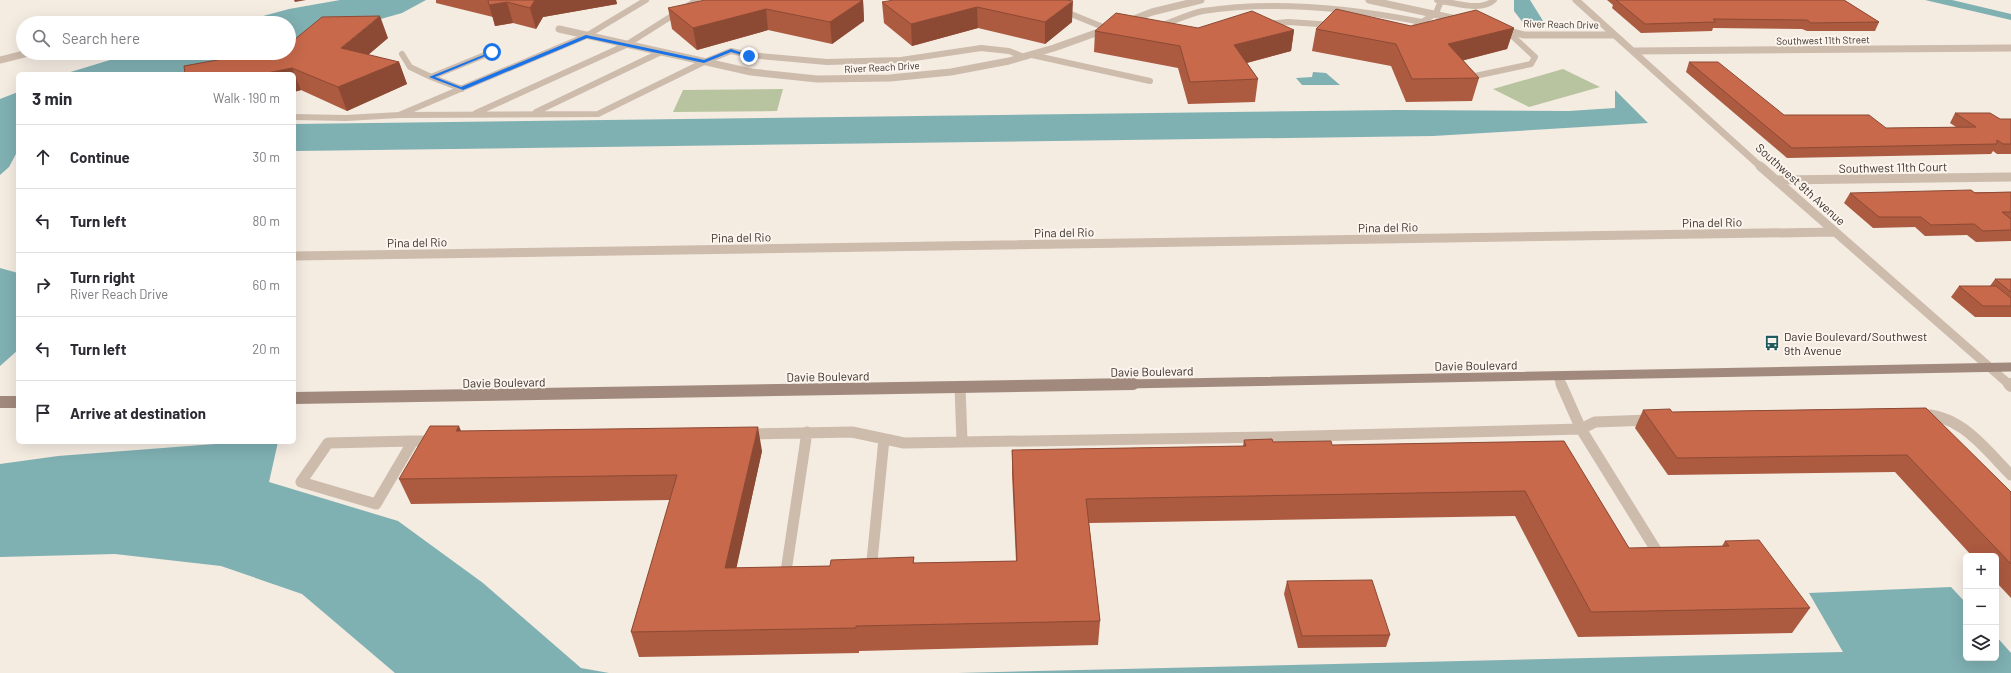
<!DOCTYPE html>
<html lang="en">
<head>
<meta charset="utf-8">
<style>
  body { margin:0; font-family:Barlow,sans-serif; background:#f7f7f7; color:#2b2b33 }
  .controls { position:absolute; right:12px; bottom:12px; display:grid; overflow:hidden; border-radius:6px; box-shadow:0 4px 16px #0002 }
  .controls button { width:36px; height:36px; display:grid; place-items:center; padding:0; border:0; border-bottom:1px solid #e1e1e2; background:#fff; color:#2b2b33; font:20px sans-serif }
  .stop { position:absolute; width:12px; height:12px; margin:-9px; border:3px solid #1a73e8; border-radius:50%; background:#fff }
  .stop.end { background:#1a73e8; border-color:#fff; box-shadow:0 1px 4px #0008 }
  .list { margin:0; padding:0; list-style:none }
  h2 { display:flex; justify-content:space-between; align-items:center; height:52px; margin:0; padding:0 16px; font-size:17px }
  h2 small { font-size:13px; font-weight:400; color:#7c7c81 }
  .list li { display:grid; grid-template-columns:26px 1fr auto; gap:12px; align-items:center; box-sizing:border-box; height:64px; padding:0 16px; border-top:1px solid #e1e1e2 }
  .list b { display:block; font-size:15px; white-space:nowrap }
  .list p { margin:0; font-size:13px; white-space:nowrap; color:#7c7c81 }
  .list em { font-size:13px; font-style:normal; color:#7c7c81 }
  .icon { flex:none; width:22px; height:22px; fill:none; stroke:currentColor; stroke-width:2; stroke-linecap:round; stroke-linejoin:round }
  .map { position:relative; flex:none; width:2011px; height:673px; overflow:hidden }
  .search { position:absolute; background:#fff; box-shadow:0 4px 16px #0002; left:16px; top:16px; width:280px; height:44px; display:flex; align-items:center; gap:10px; box-sizing:border-box; padding:0 14px; border-radius:22px; color:#7c7c81; font-size:15px }
  .panel { position:absolute; background:#fff; box-shadow:0 4px 16px #0002; left:16px; top:72px; width:280px; height:372px; border-radius:6px }
  .map>svg:first-child { display:block }
</style>
</head>
<body>
<div class="map">
<svg width="2011" height="673" viewBox="0 0 2011 673">
  <rect width="100%" height="100%" fill="#f4ebe1"/>
  <path fill="#b8c4a0" d="M 1563,69 L 1600,87 L 1529,107 L 1493,89 Z
    M 783,89 L 777,111 L 673,112 L 683,90 Z"/>
  <path fill="#7fb0b2" d="M 340,0 L 426,0 L 402,13 L 289,45 L 289,23 L 238,23 L 289,9 Z
    M 1514,0 L 1530,0 L 1545,24 L 1524,24 L 1514,11 Z
    M 1925,0 L 1952,0 L 2011,14 L 2011,20 Z
    M 133,53 L 262,53 L 188,74 L 64,74 Z
    M 1313,72 L 1326,73 L 1340,85 L 1302,85 L 1296,78 L 1312,77 Z
    M 1615,90 L 1648,123 L 1433,136 L 294,151 L 294,124 L 1397,110 L 1569,111 L 1615,108 Z
    M 18,92 L 18,154 L 16,154 L 9,167 L 0,175 L 0,99 Z
    M 0,268 L 18,273 L 18,350 L 0,366 Z
    M 241,442 L 278,442 L 269,482 L 398,521 L 483,583 L 581,668 L 609,673 L 395,673 L 302,594 L 221,566 L 115,554 L 0,557 L 0,464 L 58,456 Z
    M 1951,587 L 1966,603 L 1966,658 L 1996,658 L 1996,636 L 2011,653 L 2011,673 L 958,673 L 1843,652 L 1809,593 Z"/>
  <g fill="none" stroke-linecap="round" stroke-linejoin="round">
    <path stroke="#cdbbac" stroke-width="6" d="M 646,0 L 586,36 L 399,115 L 598,114 L 704,62 L 731,51 L 749,55 L 827,62 L 901,60 L 981,48 L 1009,51 L 1024,57
      M 1441,1 C 1456,3 1482,12 1494,0
      M 1061,10 L 1108,29
      M 1268,24 L 1288,22 L 1333,25
      M 1157,27 C 1172,22 1188,14 1203,11 C 1275,0 1351,8 1422,22
      M 1410,30 L 1436,13 L 1441,1 L 1437,0
      M 402,54 L 410,67 L 431,77
      M 1032,55 L 1150,81
      M 1475,76 L 1531,64 L 1535,57 L 1508,32
      M 462,89 L 431,77 L 492,52
      M 536,112 L 661,52
      M 476,113 L 626,45 L 697,0
      M 294,117 L 346,118 L 399,115"/>
    <path stroke="#cdbbac" stroke-width="8" d="M 1557,376 L 1561,385"/>
    <path stroke="#cdbbac" stroke-width="11" d="M 1561,384 L 1581,429 L 1661,558
      M 960,387 L 962,441
      M 1919,414 C 1961,414 1984,448 2011,475
      M 746,434 L 852,432 L 904,443 L 1268,437 L 1581,429 L 1595,422 L 1650,420
      M 413,441 L 376,504 L 301,482 L 328,443 Z
      M 413,441 L 434,441
      M 871,571 L 884,439
      M 785,578 L 807,432"/>
    <path stroke="#cdbbac" stroke-width="7" d="M 1369,0 L 1461,20
      M 1576,0 L 1761,167
      M 1126,22 L 1152,12 L 1201,0
      M 559,29 L 751,72 L 817,79 L 890,78 L 951,72 L 1009,61 L 1054,48 L 1107,29
      M 1500,29 L 1524,35 L 1614,35
      M 1635,51 L 2011,48
      M 0,60 L 28,53"/>
    <path stroke="#cdbbac" stroke-width="9" d="M 1760,166 L 2010,385
      M 1776,180 L 2011,177
      M 294,256 L 1835,232"/>
    <path stroke="#cdbbac" stroke-width="12" d="M 2009,384 L 2011,386"/>
    <path stroke="#a18a7d" stroke-width="9" d="M 1072,385 L 2011,367"/>
    <path stroke="#a18a7d" stroke-width="12" d="M 294,398 L 1133,384
      M 0,402 L 18,402"/>
  </g>
  <path fill="#ac5a40" d="M 436,0 L 616,0 L 617,4 L 543,17 L 536,29 L 513,23 L 495,26 L 493,17 L 436,3 Z
    M 863,0 L 864,21 L 832,44 L 768,30 L 697,50 L 672,29 L 668,8 Z
    M 1066,0 L 1072,22 L 1045,44 L 978,28 L 912,46 L 884,23 L 882,2 Z
    M 1607,0 L 1844,0 L 1879,22 L 1875,31 L 1807,31 L 1802,29 L 1713,28 L 1712,31 L 1641,33 L 1612,8 L 1613,5 Z
    M 1411,26 L 1514,28 L 1507,49 L 1463,60 L 1479,78 L 1472,101 L 1406,102 L 1391,66 L 1312,51 L 1316,29 Z
    M 1198,28 L 1294,30 L 1291,51 L 1247,63 L 1258,79 L 1255,102 L 1188,104 L 1178,68 L 1094,52 L 1095,31 Z
    M 388,38 L 368,55 L 399,62 L 407,84 L 347,111 L 301,90 L 294,92 L 294,74 L 185,74 Z
    M 1689,62 L 1784,115 L 1886,128 L 1956,127 L 1950,123 L 1955,113 L 2000,119 L 2011,119 L 2011,154 L 1997,154 L 1993,151 L 1991,154 L 1787,158 L 1686,72 Z
    M 2011,192 L 2011,241 L 1976,242 L 1967,235 L 1925,236 L 1915,227 L 1873,228 L 1844,203 L 1850,193 Z
    M 1995,279 L 2011,279 L 2011,317 L 1975,317 L 1951,297 L 1959,286 L 1990,286 Z
    M 1926,408 L 2011,492 L 2011,598 L 1996,582 L 1996,556 L 1972,556 L 1895,472 L 1668,475 L 1635,428 L 1643,410 L 1672,412 Z
    M 461,431 L 762,451 L 736,568 L 830,566 L 914,557 L 914,563 L 1016,561 L 1012,474 L 1012,450 L 1243,446 L 1244,440 L 1273,442 L 1332,445 L 1564,441 L 1629,548 L 1722,546 L 1725,541 L 1810,608 L 1792,633 L 1578,637 L 1515,516 L 1089,523 L 1100,621 L 1098,645 L 859,651 L 859,653 L 639,657 L 631,632 L 670,500 L 411,504 L 399,479 Z
    M 1287,581 L 1390,635 L 1386,647 L 1298,648 L 1284,594 Z"/>
  <path fill="#8c4a34" d="M 294,0 L 306,0 L 295,2 Z
    M 535,0 L 616,0 L 617,4 L 543,17 L 536,29 L 530,8 Z
    M 863,0 L 864,21 L 832,44 L 830,22 Z
    M 1073,1 L 1072,22 L 1045,44 L 1045,22 Z
    M 507,2 L 513,23 L 495,26 L 489,5 Z
    M 977,7 L 978,28 L 912,46 L 911,24 Z
    M 766,9 L 768,30 L 697,50 L 693,28 Z
    M 380,16 L 388,38 L 349,71 L 341,48 Z
    M 1514,28 L 1507,49 L 1442,66 L 1448,44 Z
    M 1294,30 L 1291,51 L 1231,67 L 1234,45 Z
    M 399,62 L 407,84 L 347,111 L 338,87 Z
    M 292,68 L 301,90 L 294,92 L 294,74 L 262,74 Z
    M 459,426 L 469,450 L 456,431 Z
    M 758,427 L 762,451 L 731,593 L 725,568 Z"/>
  <path fill="#c8694b" stroke="#8c4a34" d="M 488,0 L 535,0 L 530,8 L 507,2 L 489,5 Z
    M 705,0 L 863,0 L 830,22 L 766,9 L 693,28 L 668,8 Z
    M 894,0 L 1066,0 L 1073,1 L 1045,22 L 977,7 L 911,24 L 882,2 Z
    M 1616,0 L 1844,0 L 1879,22 L 1811,23 L 1807,20 L 1713,19 L 1716,22 L 1645,24 Z
    M 1336,9 L 1411,26 L 1476,10 L 1514,28 L 1448,44 L 1479,78 L 1412,79 L 1396,44 L 1316,29 Z
    M 1252,11 L 1294,30 L 1234,45 L 1258,79 L 1190,82 L 1180,46 L 1095,31 L 1116,13 L 1198,28 Z
    M 380,16 L 341,48 L 399,62 L 338,87 L 292,68 L 262,74 L 185,74 L 184,66 L 256,53 L 289,53 L 289,44 L 322,17 Z
    M 1689,62 L 1718,62 L 1784,115 L 1869,115 L 1886,128 L 1976,127 L 1955,113 L 1990,113 L 2000,119 L 2011,119 L 2011,144 L 2003,144 L 1997,140 L 1997,144 L 1792,148 Z
    M 1971,190 L 1975,193 L 2011,192 L 2011,212 L 2002,212 L 2011,219 L 2011,230 L 1983,231 L 1974,224 L 1931,225 L 1921,217 L 1879,217 L 1850,193 Z
    M 1995,279 L 2011,279 L 2011,292 Z
    M 1959,286 L 1996,286 L 2011,298 L 2011,306 L 1983,306 Z
    M 1926,408 L 2011,492 L 2011,564 L 1907,455 L 1677,458 L 1643,410 L 1670,409 L 1672,412 Z
    M 430,426 L 459,426 L 456,431 L 758,427 L 725,568 L 830,566 L 831,560 L 914,557 L 913,563 L 1017,561 L 1012,450 L 1246,446 L 1244,440 L 1272,439 L 1273,442 L 1331,441 L 1332,445 L 1564,441 L 1629,548 L 1729,546 L 1725,541 L 1759,540 L 1810,608 L 1591,612 L 1525,491 L 1086,499 L 1100,621 L 856,626 L 856,628 L 631,632 L 677,475 L 399,479 Z
    M 1372,580 L 1390,635 L 1302,636 L 1287,581 Z"/>
  <path fill="#1a73e8" d="M 586,35 L 704,60 L 731,49 L 751,56 L 749,57 L 731,52 L 704,63 L 587,38 L 463,90 L 429,77 L 493,51 L 493,53 L 435,77 L 461,87 Z"/>
  <defs>
    <symbol id="bus-bare" viewBox="-9 -9 18 18"><path d="M-5-6H5V4H4V6H2V4H-2V6H-4V4H-5ZM-3.5-4V0h7V-4ZM-3.5 1.2v1.5H-2V1.2ZM2 1.2v1.5H3.5V1.2Z" fill="#1f5a5e" stroke="#fbf5ee" stroke-width="2.5" paint-order="stroke"/></symbol>
  </defs>
  <g fill-rule="evenodd">
    <use href="#bus-bare" x="1761" y="332" width="22" height="22"/>
  </g>
  <g text-anchor="middle" dominant-baseline="central" stroke-width="4" stroke-linejoin="round" paint-order="stroke">
    <g font-size="10" fill="#3b302b" stroke="#fbf5ee">
      <text transform="translate(1561 24) rotate(1)">River Reach Drive</text>
      <text transform="translate(1823 40) rotate(-1)">Southwest 11th Street</text>
      <text transform="translate(882 67) rotate(-3)">River Reach Drive</text>
    </g>
    <g font-size="12" fill="#3b302b" stroke="#fbf5ee">
      <text transform="translate(1893 167) rotate(-1)">Southwest 11th Court</text>
      <text transform="translate(1801 184) rotate(42)">Southwest 9th Avenue</text>
      <text transform="translate(1712 222) rotate(-1)">Pina del Rio</text>
      <text transform="translate(1388 227) rotate(-1)">Pina del Rio</text>
      <text transform="translate(1064 232) rotate(-1)">Pina del Rio</text>
      <text transform="translate(741 237) rotate(-1)">Pina del Rio</text>
      <text transform="translate(417 242) rotate(-1)">Pina del Rio</text>
      <text transform="translate(1476 365) rotate(-1)">Davie Boulevard</text>
      <text transform="translate(1152 371) rotate(-1)">Davie Boulevard</text>
      <text transform="translate(828 376) rotate(-1)">Davie Boulevard</text>
      <text transform="translate(504 382) rotate(-1)">Davie Boulevard</text>
    </g>
    <g font-size="12" fill="#3b302b" stroke="#fbf5ee" text-anchor="start">
      <text x="1784" y="336">Davie Boulevard/Southwest<tspan x="1784" dy="14">9th Avenue</tspan></text>
    </g>
  </g>
</svg>
<div class="controls">
<button>+</button>
<button>−</button>
<button><svg class="icon" aria-label="layers" viewBox="0 0 24 24"><path d="M12 4l9 5-9 5-9-5zM3 14l9 5 9-5"/></svg></button>
</div>
<div class="stop" style="left:492px;top:52px"></div>
<div class="stop end" style="left:749px;top:56px"></div>
<div class="search"><svg class="icon" aria-label="search" viewBox="0 0 24 24"><circle cx="10" cy="10" r="6"/><path d="M15 15l6 6"/></svg>Search here</div>
<section class="panel">
<h2>3 min<small>Walk · 190 m</small></h2>
<ul class="list">
<li><svg class="icon" aria-label="ahead" viewBox="0 0 24 24"><path d="M12 20V5M6 11l6-6 6 6"/></svg><div><b>Continue</b></div><em>30 m</em></li>
<li><svg class="icon" aria-label="left" viewBox="0 0 24 24"><path d="M17 20v-9H6M10 6l-5 5 5 5"/></svg><div><b>Turn left</b></div><em>80 m</em></li>
<li><svg class="icon" aria-label="right" viewBox="0 0 24 24"><path d="M7 20v-9h11M14 6l5 5-5 5"/></svg><div><b>Turn right</b><p>River Reach Drive</p></div><em>60 m</em></li>
<li><svg class="icon" aria-label="left" viewBox="0 0 24 24"><path d="M17 20v-9H6M10 6l-5 5 5 5"/></svg><div><b>Turn left</b></div><em>20 m</em></li>
<li><svg class="icon" aria-label="arrive" viewBox="0 0 24 24"><path d="M6 21V4h12l-3 4 3 4H6"/></svg><div><b>Arrive at destination</b></div></li>
</ul>
</section>
</div>
</body>
</html>
